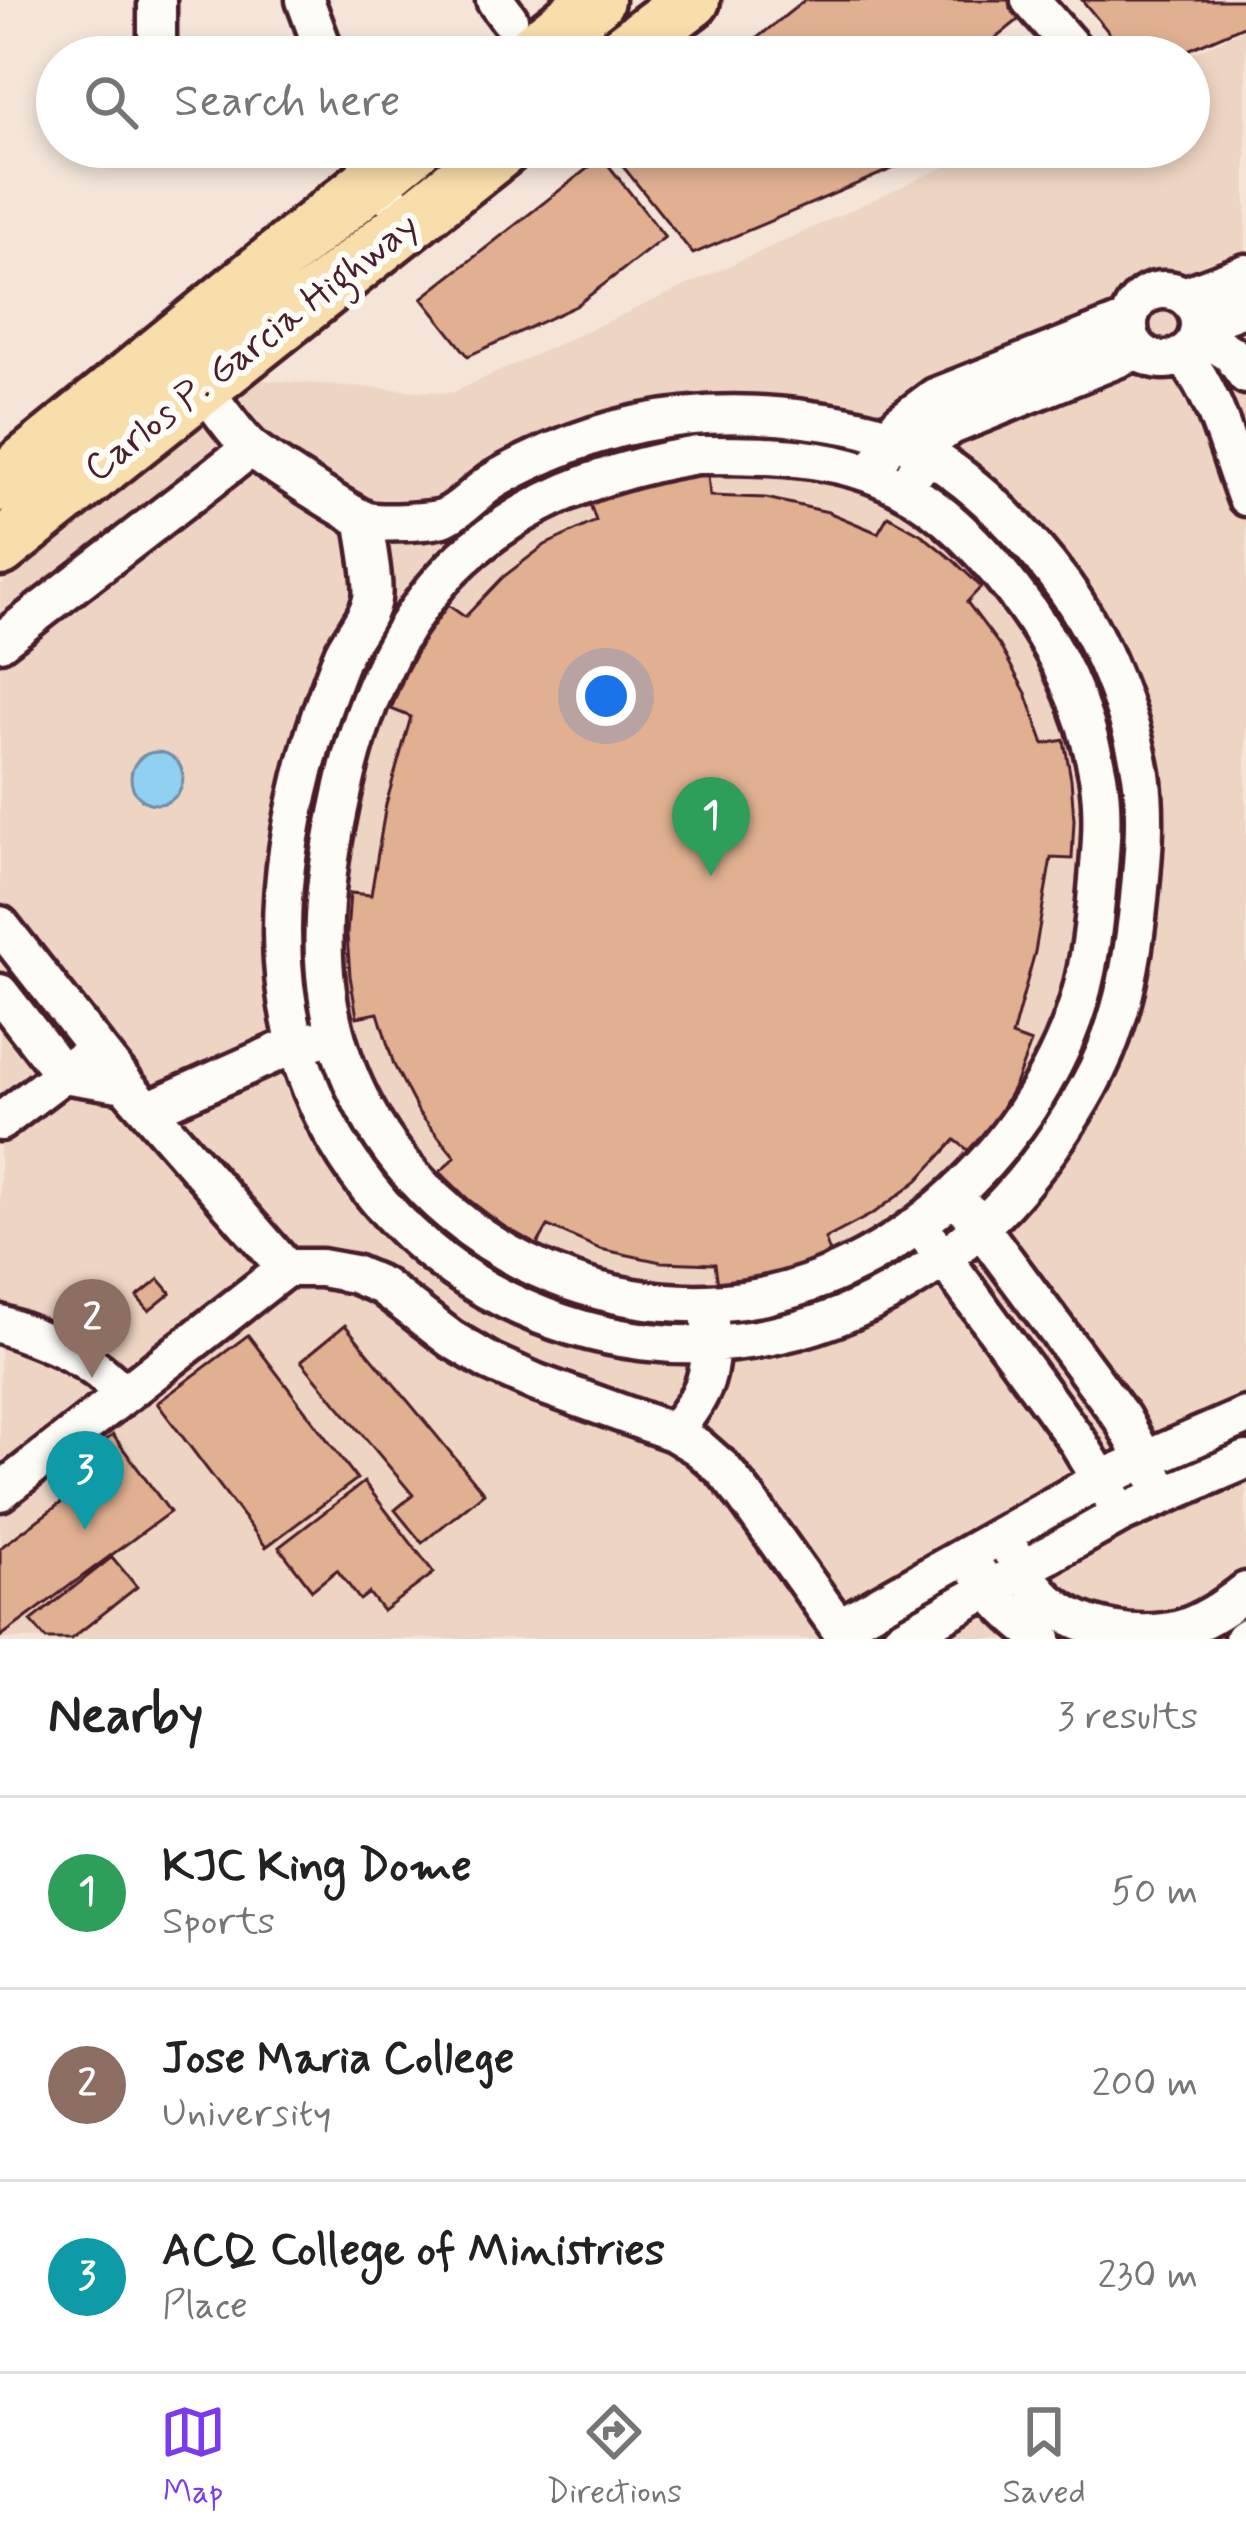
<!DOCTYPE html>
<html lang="en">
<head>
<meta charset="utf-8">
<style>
  body { margin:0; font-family:Mynerve,sans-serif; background:#f6f6f6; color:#222 }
  .you { position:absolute; left:606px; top:696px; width:42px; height:42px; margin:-30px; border:9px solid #fff; border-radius:50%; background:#1a73e8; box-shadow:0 0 0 18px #1a73e833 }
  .badge { display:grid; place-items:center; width:78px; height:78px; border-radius:50%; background:#7c3aed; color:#fff; font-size:39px; font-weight:700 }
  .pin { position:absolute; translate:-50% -99px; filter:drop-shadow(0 3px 6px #0008) }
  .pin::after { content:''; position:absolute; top:63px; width:42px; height:36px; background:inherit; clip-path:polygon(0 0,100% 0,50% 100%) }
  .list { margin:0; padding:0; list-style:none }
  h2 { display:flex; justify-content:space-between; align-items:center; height:156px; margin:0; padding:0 48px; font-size:51px }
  h2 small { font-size:39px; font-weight:400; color:#767676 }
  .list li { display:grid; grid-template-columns:78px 1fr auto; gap:36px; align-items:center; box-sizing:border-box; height:192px; padding:0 48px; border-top:3px solid #e0e0e0 }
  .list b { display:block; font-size:45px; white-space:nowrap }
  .list p { margin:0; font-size:39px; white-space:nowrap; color:#767676 }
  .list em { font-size:39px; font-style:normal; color:#767676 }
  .icon { flex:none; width:66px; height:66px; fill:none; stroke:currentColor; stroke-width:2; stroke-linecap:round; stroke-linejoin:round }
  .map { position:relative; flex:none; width:1246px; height:1639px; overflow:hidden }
  .search { position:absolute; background:#fff; box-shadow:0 6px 18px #0003; left:36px; right:36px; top:36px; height:132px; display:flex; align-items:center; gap:30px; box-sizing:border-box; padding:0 42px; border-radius:66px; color:#767676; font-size:45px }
  .sheet { height:732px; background:#fff }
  nav { display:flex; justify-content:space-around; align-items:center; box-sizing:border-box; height:168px; border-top:3px solid #e0e0e0; background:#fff; font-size:33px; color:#767676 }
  nav a { display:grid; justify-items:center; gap:6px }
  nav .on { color:#7c3aed }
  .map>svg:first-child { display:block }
</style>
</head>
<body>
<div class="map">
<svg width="1246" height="1639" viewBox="0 0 1246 1639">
  <rect width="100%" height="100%" fill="#f4e5d8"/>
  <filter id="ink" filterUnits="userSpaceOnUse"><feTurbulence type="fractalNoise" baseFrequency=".00833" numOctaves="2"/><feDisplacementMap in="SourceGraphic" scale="24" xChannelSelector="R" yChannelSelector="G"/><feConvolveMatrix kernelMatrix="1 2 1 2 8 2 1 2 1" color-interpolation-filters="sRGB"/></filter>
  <g filter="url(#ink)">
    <path fill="#eed5c3" d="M 1246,28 L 1246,1639 L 0,1639 L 0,585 L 261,380 L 452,393 L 988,147 L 1189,147 L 1189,57 L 1184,57 Z"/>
    <path fill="#90d1f2" stroke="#748aa2" stroke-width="3" d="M131 778a26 26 0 1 1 52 0a26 26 0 1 1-52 0Z"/>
    <path fill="#e0b091" stroke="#4a1f2b" stroke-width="3" d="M 805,0 L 1010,0 L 1023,16 L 980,51 L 986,57 L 733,57 Z
      M 1082,0 L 1246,0 L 1246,25 L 1172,57 L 1129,57 Z
      M 621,147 L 943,147 L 693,254 L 613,154 Z
      M 602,157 L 665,237 L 576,306 L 468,356 L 422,298 Z
      M 708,475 L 710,496 L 766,498 L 828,512 L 878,533 L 888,516 L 922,535 L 953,560 L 981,587 L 967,602 L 1000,646 L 1026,693 L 1044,744 L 1064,740 L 1071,779 L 1074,820 L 1072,859 L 1051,858 L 1035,952 L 1012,1036 L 1031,1043 L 1016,1082 L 996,1119 L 972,1153 L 955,1140 L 918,1180 L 896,1197 L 874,1213 L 825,1239 L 832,1258 L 756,1280 L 718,1285 L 715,1264 L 661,1262 L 600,1249 L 548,1226 L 537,1245 L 502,1225 L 469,1200 L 440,1172 L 455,1157 L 419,1113 L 394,1065 L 378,1013 L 357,1017 L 350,976 L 347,934 L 350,893 L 371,895 L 386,804 L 411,717 L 391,709 L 406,672 L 425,637 L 448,605 L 465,617 L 503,577 L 545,545 L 596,521 L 589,501 L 627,487 L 668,478 Z
      M 159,1279 L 171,1293 L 149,1311 L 137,1297 Z
      M 345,1325 L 484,1493 L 422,1543 L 395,1510 L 413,1495 L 301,1361 Z
      M 248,1335 L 357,1479 L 266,1547 L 157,1403 Z
      M 113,1435 L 170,1512 L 0,1637 L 0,1548 L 92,1480 L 78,1461 Z
      M 364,1482 L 434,1573 L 383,1611 L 369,1593 L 360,1600 L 337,1570 L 312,1590 L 279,1547 Z
      M 112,1557 L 137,1587 L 71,1639 L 46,1639 L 31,1621 Z"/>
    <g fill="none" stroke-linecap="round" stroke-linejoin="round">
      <defs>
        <path id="minor" d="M 157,0 L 157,57
          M 305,0 L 326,57
          M 495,0 L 509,19
          M 1030,0 L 1080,57
          M 360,147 L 389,196
          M1129 325a35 35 0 1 1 70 0a35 35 0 1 1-70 0Z
          M 1184,296 L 1246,273
          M 1200,324 L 1246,307
          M 1199,334 L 1231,354 L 1246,375
          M 1183,355 C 1216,395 1228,449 1246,497
          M 192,372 C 210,396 228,425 249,446 C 261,457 355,518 368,521 C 381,524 434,522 445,517 C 463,509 478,490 495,480 C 512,469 533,460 551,452 C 635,415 722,407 811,420 C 853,425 894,434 930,456 C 983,489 1027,536 1064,586 C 1100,636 1131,713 1141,774 C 1147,815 1143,857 1139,899 C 1135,940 1129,982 1116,1022 C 1103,1066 1078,1107 1051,1146 C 921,1332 691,1403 487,1290 C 395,1238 328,1152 298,1051 C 266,940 286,820 321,713 C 328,693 335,673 343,654 C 351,637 369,617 372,599 C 375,582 366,540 364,521
          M 697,455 C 756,455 820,454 876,476 C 932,497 977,543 1013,590 C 1055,643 1086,709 1098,776 C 1104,810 1101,845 1098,879 C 1094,926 1089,975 1073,1019 C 1019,1167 869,1299 706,1303 C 515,1308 342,1168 325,974 C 319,906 332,835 348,769 C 369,687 407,604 474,548 C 537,495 616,468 697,455 Z
          M 882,455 L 889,436 L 900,423 L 935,397 L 1129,320
          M 916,471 L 936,437 L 951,426 L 1139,350
          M 0,642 L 251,448
          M 0,925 L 125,1084 L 286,1268
          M 0,993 L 63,1074 L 125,1084
          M 148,1110 L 296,1044 L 316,1040
          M 0,1122 L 80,1061
          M 969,1212 L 1122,1418 L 1154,1476
          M 932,1242 L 1078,1442 L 1111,1496
          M 0,1324 C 49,1342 89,1355 124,1395
          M 673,1432 C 706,1394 713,1372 710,1321
          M 0,1492 L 286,1268 L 321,1268 L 354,1274 L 382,1286 L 451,1339 L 490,1362 L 537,1383 L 673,1432 L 698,1447 L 723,1469 L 744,1495 L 847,1639
          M 1011,1551 C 1022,1569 1035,1591 1052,1604 C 1085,1631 1139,1639 1180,1629 C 1204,1622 1226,1607 1246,1591
          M 976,1569 C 994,1599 1015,1619 1043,1639
          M 839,1627 L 1101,1479 L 1246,1416
          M 900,1639 L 1121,1514 L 1246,1460
          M 1243,1639 L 1246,1637"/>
        <path id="highway" d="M 525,57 L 596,0
          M 616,57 L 692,0
          M 0,484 L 414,147
          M 0,548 L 504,147"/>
      </defs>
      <use href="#minor" stroke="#4a1f2b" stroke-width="45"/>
      <use href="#highway" stroke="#4a1f2b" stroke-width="63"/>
      <use href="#minor" stroke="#fdfcf7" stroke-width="36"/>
      <use href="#highway" stroke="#f8deab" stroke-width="54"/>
    </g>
  </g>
  <g text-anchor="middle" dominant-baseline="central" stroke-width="12" stroke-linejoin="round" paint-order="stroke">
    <g font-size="39" fill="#4a1f2b" stroke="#fdfcf7">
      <text transform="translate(252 348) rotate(-38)">Carlos P. Garcia Highway</text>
    </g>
  </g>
</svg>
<div class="you"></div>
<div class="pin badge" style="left:711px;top:876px;background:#2e9e5b">1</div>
<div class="pin badge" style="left:92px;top:1378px;background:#8d6e63">2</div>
<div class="pin badge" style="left:85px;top:1530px;background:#0f9aa8">3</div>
<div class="search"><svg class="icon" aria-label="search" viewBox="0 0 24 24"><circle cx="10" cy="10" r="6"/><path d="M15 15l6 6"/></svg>Search here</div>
</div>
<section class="sheet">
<h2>Nearby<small>3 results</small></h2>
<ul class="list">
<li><span class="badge" style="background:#2e9e5b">1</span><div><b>KJC King Dome</b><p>Sports</p></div><em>50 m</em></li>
<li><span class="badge" style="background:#8d6e63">2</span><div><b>Jose Maria College</b><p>University</p></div><em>200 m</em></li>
<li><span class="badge" style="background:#0f9aa8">3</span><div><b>ACQ College of Ministries</b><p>Place</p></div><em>230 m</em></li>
</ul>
</section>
<nav>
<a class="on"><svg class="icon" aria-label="map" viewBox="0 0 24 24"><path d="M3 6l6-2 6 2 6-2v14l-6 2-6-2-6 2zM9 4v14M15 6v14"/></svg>Map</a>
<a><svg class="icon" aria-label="directions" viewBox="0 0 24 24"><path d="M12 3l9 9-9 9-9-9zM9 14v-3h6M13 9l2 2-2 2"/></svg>Directions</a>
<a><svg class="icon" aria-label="saved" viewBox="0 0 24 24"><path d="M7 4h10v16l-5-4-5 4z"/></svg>Saved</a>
</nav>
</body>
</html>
